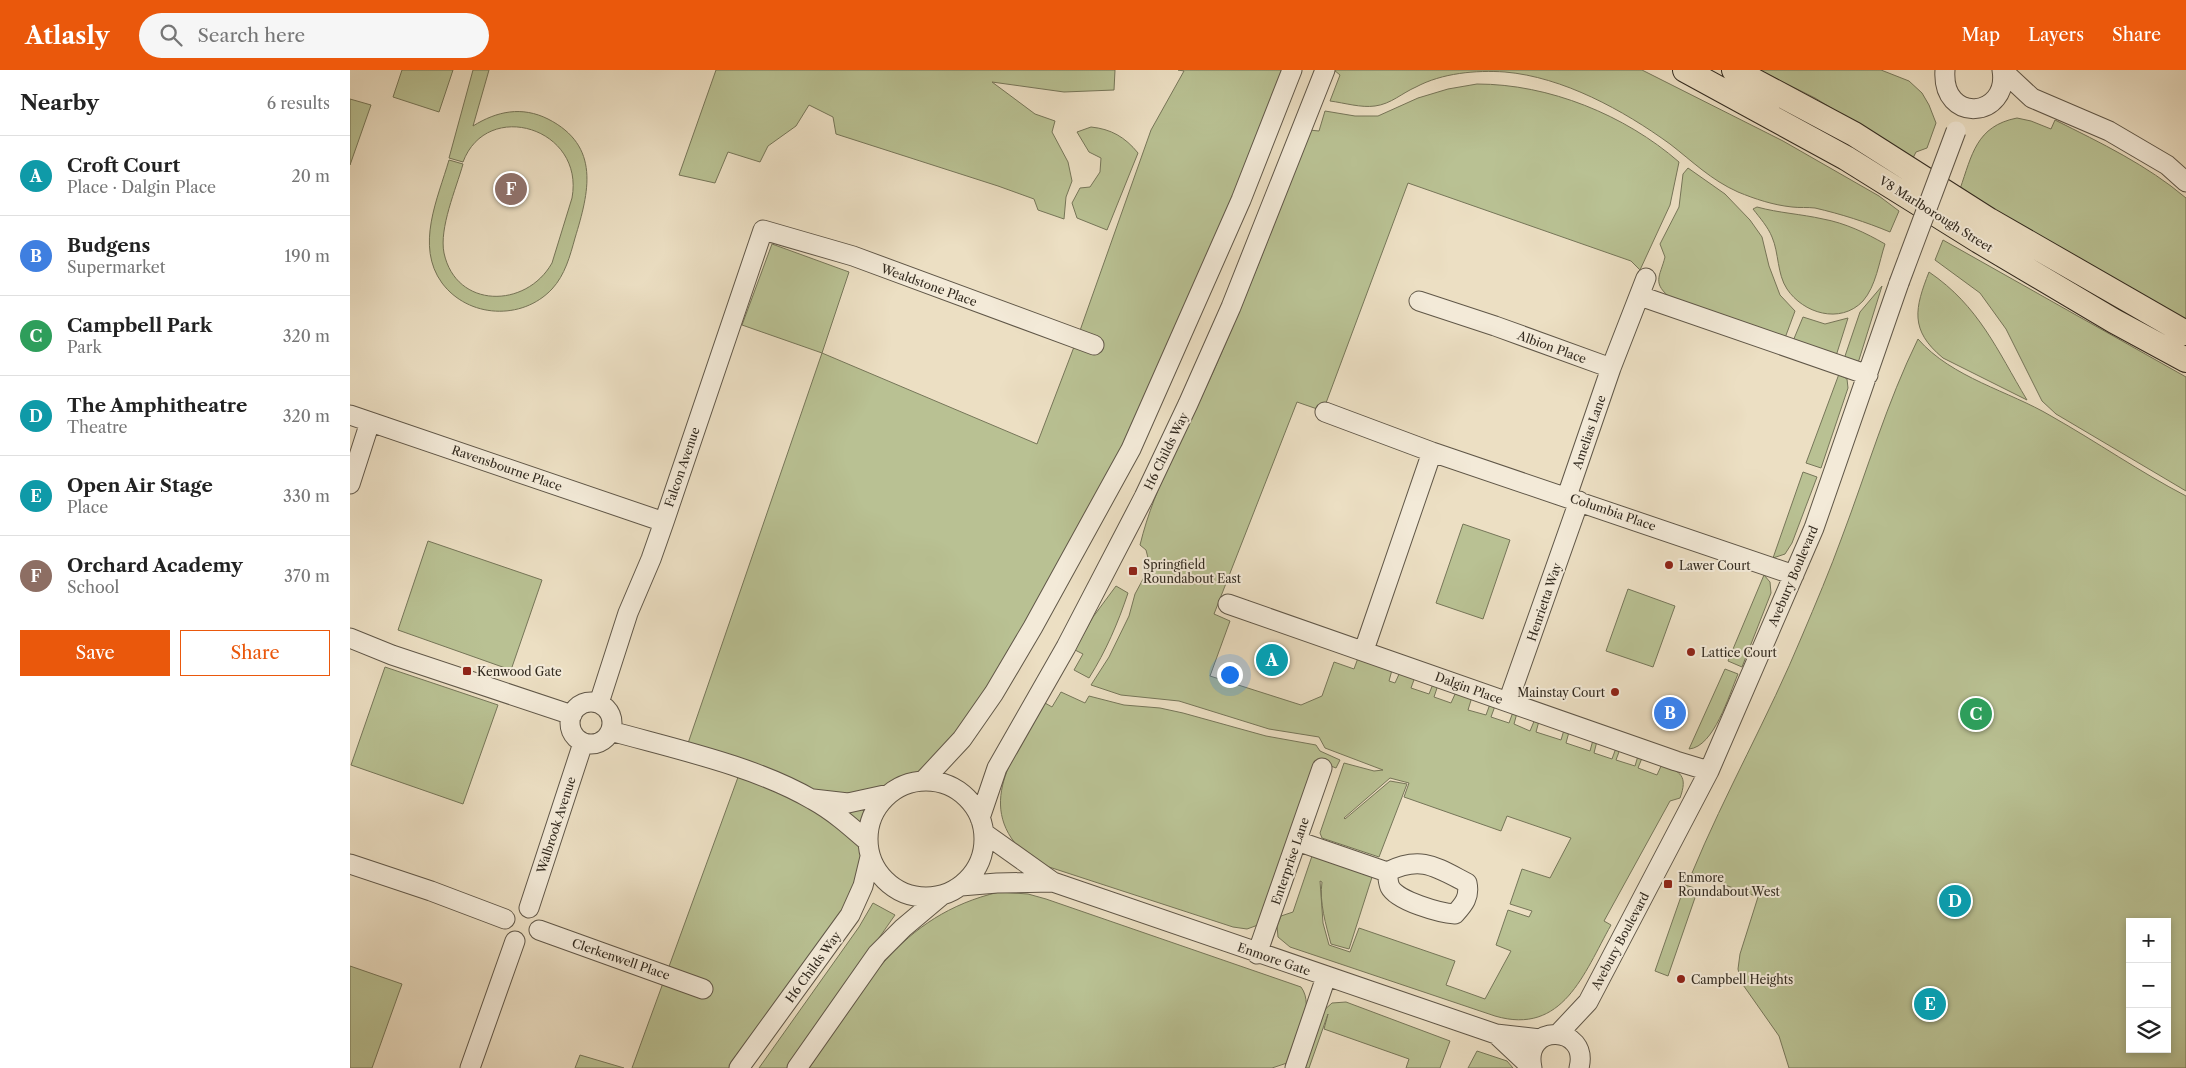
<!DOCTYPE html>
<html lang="en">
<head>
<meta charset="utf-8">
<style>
  body { margin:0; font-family:"Libre Caslon Text",serif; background:#f6f6f6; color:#222 }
  .controls { position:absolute; right:15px; bottom:15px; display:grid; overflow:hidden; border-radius:0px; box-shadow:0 2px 8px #0003 }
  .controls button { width:45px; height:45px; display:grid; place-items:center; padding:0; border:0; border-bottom:1px solid #e0e0e0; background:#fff; color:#222; font:25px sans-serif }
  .you { position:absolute; left:879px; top:604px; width:18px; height:18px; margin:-12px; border:4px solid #fff; border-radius:50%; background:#1a73e8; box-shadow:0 0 0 8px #1a73e833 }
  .badge { display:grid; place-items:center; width:32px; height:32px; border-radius:50%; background:#ea580c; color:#fff; font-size:16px; font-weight:700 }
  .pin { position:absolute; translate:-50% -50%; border:2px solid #fff; box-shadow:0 1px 5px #0006 }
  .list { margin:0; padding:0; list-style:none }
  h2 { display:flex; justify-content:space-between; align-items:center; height:65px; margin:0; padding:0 20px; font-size:21px }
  h2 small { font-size:16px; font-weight:400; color:#767676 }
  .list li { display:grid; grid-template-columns:32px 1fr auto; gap:15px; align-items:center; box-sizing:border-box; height:80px; padding:0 20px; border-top:1px solid #e0e0e0 }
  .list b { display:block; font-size:19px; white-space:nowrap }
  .list p { margin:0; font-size:16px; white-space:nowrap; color:#767676 }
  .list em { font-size:16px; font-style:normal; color:#767676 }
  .actions { display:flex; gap:10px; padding:15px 20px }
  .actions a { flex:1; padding:11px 0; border:1px solid #ea580c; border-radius:0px; text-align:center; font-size:18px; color:#ea580c }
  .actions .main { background:#ea580c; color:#fff }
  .icon { flex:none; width:28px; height:28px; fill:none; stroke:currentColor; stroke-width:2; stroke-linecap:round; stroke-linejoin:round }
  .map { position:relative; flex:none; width:1836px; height:998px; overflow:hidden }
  header { display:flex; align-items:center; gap:30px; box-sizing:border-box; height:70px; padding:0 25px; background:#ea580c; color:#fff }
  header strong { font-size:24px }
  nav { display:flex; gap:28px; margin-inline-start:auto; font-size:18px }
  .search { width:350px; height:45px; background:#f6f6f6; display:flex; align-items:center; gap:12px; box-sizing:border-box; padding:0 18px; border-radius:28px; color:#767676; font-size:19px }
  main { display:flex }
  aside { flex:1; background:#fff }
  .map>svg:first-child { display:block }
</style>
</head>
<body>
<header>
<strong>Atlasly</strong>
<div class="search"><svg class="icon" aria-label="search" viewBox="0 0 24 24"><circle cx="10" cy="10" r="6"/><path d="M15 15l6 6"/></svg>Search here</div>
<nav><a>Map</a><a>Layers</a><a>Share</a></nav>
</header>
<main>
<aside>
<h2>Nearby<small>6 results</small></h2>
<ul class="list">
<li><span class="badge" style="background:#0f9aa8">A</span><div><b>Croft Court</b><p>Place · Dalgin Place</p></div><em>20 m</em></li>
<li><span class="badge" style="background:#3f7fe0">B</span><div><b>Budgens</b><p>Supermarket</p></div><em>190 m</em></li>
<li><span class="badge" style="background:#2e9e5b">C</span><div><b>Campbell Park</b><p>Park</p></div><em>320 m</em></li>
<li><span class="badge" style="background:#0f9aa8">D</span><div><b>The Amphitheatre</b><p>Theatre</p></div><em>320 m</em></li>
<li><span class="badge" style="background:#0f9aa8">E</span><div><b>Open Air Stage</b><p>Place</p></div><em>330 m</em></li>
<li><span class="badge" style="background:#8d6e63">F</span><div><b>Orchard Academy</b><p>School</p></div><em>370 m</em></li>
</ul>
<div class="actions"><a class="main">Save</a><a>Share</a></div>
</aside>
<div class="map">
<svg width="1836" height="998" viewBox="0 0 1836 998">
  <rect width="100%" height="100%" fill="#ecdfc3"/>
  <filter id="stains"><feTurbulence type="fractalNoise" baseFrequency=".004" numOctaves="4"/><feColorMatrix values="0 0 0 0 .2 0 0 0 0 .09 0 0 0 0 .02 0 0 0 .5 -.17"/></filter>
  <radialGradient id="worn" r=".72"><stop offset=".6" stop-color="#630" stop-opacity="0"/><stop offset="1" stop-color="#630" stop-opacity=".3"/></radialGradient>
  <path fill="#b9c193" stroke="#767659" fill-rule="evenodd" d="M 52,0 L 103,0 L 89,42 L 43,27 Z
    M 123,0 L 139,0 L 123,56 C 147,41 172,36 198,49 C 251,76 239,122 225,168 C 220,186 215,205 202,219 C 172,251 118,248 92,213 C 65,176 88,128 99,90 L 113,94 C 106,119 89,158 94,183 C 106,239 176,239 202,193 L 222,128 C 235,58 137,28 113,92 L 99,88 Z
    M 366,0 L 765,0 L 764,20 L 714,22 L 642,12 L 685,44 L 705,51 L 702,62 L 718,92 L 722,111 L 716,127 L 714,149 L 688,140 L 684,129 L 648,116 L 486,64 L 483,47 L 459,35 L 446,56 L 418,76 L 410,92 L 378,82 L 365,113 L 329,105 Z
    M 828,0 L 942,0 L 781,379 L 683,557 L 573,711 L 555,715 L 539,724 L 526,738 L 519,755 L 513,816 L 389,998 L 282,998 L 391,699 L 335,682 L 472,283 L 392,255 L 422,174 L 499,202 L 472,283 L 687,374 L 727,269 L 801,60 L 834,1 Z
    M 984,0 L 1292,0 L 1433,71 L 1529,126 L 1549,141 L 1540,162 C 1516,152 1491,144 1465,138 C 1457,137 1450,138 1442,137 C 1423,135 1405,129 1388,122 C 1361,110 1342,91 1320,74 C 1273,40 1213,7 1155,2 C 1126,0 1092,3 1066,17 C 1052,23 1041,34 1025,36 C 1011,38 995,33 980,31 L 990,5 Z
    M 1409,0 L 1531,0 L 1559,11 L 1572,23 L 1579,35 L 1586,53 L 1577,78 L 1566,82 L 1563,88 L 1465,28 Z
    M 1127,14 C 1199,14 1275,45 1329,92 L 1320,135 L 1290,200 L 1281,191 L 1058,113 L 973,341 L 947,332 L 864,544 L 880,551 L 860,606 L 951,635 L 972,626 L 984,592 L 1004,599 L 1008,588 L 1042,600 L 1039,611 L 1045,613 L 1050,602 L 1065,607 L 1061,618 L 1079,624 L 1083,614 L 1088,615 L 1084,627 L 1101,633 L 1106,622 L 1122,627 L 1118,640 L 1136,645 L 1140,634 L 1145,636 L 1141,647 L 1159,653 L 1163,642 L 1167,643 L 1164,654 L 1180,661 L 1185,649 L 1189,651 L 1186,662 L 1211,670 L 1214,660 L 1219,662 L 1216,673 L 1240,681 L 1243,670 L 1247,671 L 1244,683 L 1262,689 L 1266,678 L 1270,679 L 1266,690 L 1285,696 L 1288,686 L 1292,688 L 1288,698 L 1307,705 L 1312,694 C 1331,702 1338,706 1330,728 L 1320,731 L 1254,851 L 1261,855 C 1234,903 1213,966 1145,946 L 940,877 L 928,867 L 927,856 L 931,846 L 943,842 L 963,783 L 1023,804 L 999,879 L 981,874 C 976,855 969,832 972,812 L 970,811 L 973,853 L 979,875 L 1000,882 L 1009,858 L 1105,891 L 1096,915 L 1135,929 L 1161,881 L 1146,875 L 1158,840 L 1179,847 L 1182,841 L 1160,834 L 1172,799 L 1200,808 L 1221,768 L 1157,746 L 1151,761 L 1054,727 L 1059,713 L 1040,708 L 994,748 L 995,749 L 1040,711 L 1057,714 L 1029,787 L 972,768 L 970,763 L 994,693 L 1024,701 L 1033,700 L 975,678 L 969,667 L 919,659 L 829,631 L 771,625 L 741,615 L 759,587 L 779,546 L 785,524 L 800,496 L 796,480 L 790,475 C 805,413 838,358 864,300 C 899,221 930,141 959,60 L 969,61 L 975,41 L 1005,46 L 1028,46 L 1068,28 L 1098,19 Z
    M 0,29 L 21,35 L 0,95 Z
    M 1667,48 L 1681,51 L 1701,59 L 1705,50 C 1751,73 1797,95 1836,128 L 1836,251 L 1784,224 L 1610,119 C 1622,85 1626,56 1667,48 Z
    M 741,57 C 761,59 775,67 788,83 L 757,160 L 727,148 L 722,133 L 730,118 L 740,117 L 750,102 L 751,88 L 739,82 L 727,62 Z
    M 1338,98 L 1375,124 L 1400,150 L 1412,167 L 1419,196 L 1430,225 L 1445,241 L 1435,268 L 1322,229 C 1301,213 1310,207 1315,187 L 1310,174 L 1329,137 L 1333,104 Z
    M 1407,137 C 1429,143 1451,144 1473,149 C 1495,153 1516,163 1535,174 C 1529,192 1526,216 1513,231 C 1490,255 1453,243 1437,219 C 1427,204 1429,183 1422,167 C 1418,157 1410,148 1403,139 Z
    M 1593,170 L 1836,307 L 1836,421 L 1706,344 L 1692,331 L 1656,259 L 1630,223 L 1585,190 Z
    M 1579,202 C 1629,236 1647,280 1677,330 L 1593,288 C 1559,260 1565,238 1579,202 Z
    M 1532,216 L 1508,293 L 1494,289 L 1510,242 Z
    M 1453,247 L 1475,254 L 1498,248 L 1486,286 L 1443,271 Z
    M 1568,269 C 1602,308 1659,321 1701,346 C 1747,372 1790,402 1836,426 L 1836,998 L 1439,998 L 1429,966 L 1391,912 L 1388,899 L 1390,884 L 1408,827 L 1342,803 C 1375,723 1419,646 1452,566 C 1466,533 1480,500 1492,467 C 1517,401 1537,332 1568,269 ZM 1780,852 L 1817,852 L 1817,979 L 1780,979 Z
    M 1489,304 L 1497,309 L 1498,318 L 1471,398 L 1456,393 Z
    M 1453,402 L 1467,407 L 1442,473 L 1435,484 L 1423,488 Z
    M 1113,454 L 1160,470 L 1133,549 L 1086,533 Z
    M 78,471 L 192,510 L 161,600 L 48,560 Z
    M 1414,505 L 1420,512 L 1421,523 L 1392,597 L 1378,591 Z
    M 766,516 L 778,523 C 768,553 756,581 739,608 L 724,600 L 733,584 L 725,580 L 743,547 Z
    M 1278,519 L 1325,536 L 1303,597 L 1256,581 Z
    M 35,597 L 148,635 L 113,734 L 1,695 Z
    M 1375,599 L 1388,604 C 1379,625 1364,677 1339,679 Z
    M 711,622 L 735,633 L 739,626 L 774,635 L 810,638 L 833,643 L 916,666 L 966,675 L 970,681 L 990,690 L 986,698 L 968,691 L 908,855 L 897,859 L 883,857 L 696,796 C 689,791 679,787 673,782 C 623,733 668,679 695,633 L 702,637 Z
    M 1335,815 L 1348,819 L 1318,906 L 1305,901 Z
    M 649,822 L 678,824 L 696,829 L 951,917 C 966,937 945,972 937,993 L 922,998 L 459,998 C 513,919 548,846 649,822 Z
    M 523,833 L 545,845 L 438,998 L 409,998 L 509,857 Z
    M 0,896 L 52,914 L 22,998 L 0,998 Z
    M 996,932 L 1100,971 L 1090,998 L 1056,998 L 1059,989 L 974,959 L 978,944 L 959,998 L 952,998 L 972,942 L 982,933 Z
    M 1127,981 L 1157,991 L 1163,998 L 1118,998 Z
    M 230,985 L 274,998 L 225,998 Z"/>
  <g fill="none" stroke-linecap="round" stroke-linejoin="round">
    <defs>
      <path id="minor" d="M 1595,0 C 1591,55 1660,48 1652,0
        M 1653,1 L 1682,28 L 1759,61 L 1817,95 L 1836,112
        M 1290,226 L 1518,305
        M 1069,231 L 1145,256 L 1261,298
        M 975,342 L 1082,382 L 1444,505
        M 0,345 L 314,452
        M 0,414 L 20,352
        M 1217,426 L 1261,298 L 1296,208
        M 878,534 L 1326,691 L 1359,701
        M 0,568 L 42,585 L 222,645
        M 1014,580 L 1082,382
        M 1158,632 L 1229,431
        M220 653a21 21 0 1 1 42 0a21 21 0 1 1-42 0Z
        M 249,633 L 278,543 L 301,489 L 314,452 L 413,160 L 503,186 L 744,275
        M 261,661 C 325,679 405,696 463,730 C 483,741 500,756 517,771
        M518 769a58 58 0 1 1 116 0a58 58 0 1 1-116 0Z
        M 573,711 L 612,669 L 644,623 L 683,557 L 781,379 L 891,130 L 942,0
        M 463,729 L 498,733 L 539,724
        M 630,748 L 647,698 L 716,577 L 794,427 L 838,334 L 881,237 L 975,0
        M 634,763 L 703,812 L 1146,964 L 1190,969
        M 947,771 L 1037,802 C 1038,806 1038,813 1040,817 C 1047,831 1090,843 1105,844 C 1114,834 1120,827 1117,813 C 1086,797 1071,785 1037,802
        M 0,794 L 81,821 L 155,849
        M 611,816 L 647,813 L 703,812
        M 179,838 L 233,673
        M 189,860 L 353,919
        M 907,884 L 972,698
        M 1146,964 L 1182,998
        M 1208,964 L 1238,932 L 1359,701 L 1464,458 L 1549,213
        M 120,998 L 165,871
        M 389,998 L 500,845 L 513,816 L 520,787
        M 447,998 L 527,884 L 553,858 L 591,826
        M 945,998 L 976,907
        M 1182,998 C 1172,952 1240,955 1229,998"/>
      <path id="major" d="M 1335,0 L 1496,88 L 1629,171 L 1764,251 L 1836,290
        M 1384,0 L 1504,64 L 1639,150 L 1836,263"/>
    </defs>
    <use href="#minor" stroke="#605748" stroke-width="21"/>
    <use href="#major" stroke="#322a1f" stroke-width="26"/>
    <use href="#minor" stroke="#f3ead8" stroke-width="19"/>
    <use href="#major" stroke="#ecdfc3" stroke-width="24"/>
    <defs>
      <path id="minor-bridge" d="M 1549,213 L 1606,61"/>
    </defs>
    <use href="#minor-bridge" stroke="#605748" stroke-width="21" stroke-linecap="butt"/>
    <use href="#minor-bridge" stroke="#f3ead8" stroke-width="19"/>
  </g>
  <g fill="#8f2418" stroke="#f3ead8" stroke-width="2">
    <circle cx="1319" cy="495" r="5"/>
    <rect x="778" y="496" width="10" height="10" rx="2.5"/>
    <circle cx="1341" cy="582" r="5"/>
    <rect x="112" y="596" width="10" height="10" rx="2.5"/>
    <circle cx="1265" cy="622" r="5"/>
    <rect x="1313" y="809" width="10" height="10" rx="2.5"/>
    <circle cx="1331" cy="909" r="5"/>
  </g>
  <g text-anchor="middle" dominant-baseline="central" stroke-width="4" stroke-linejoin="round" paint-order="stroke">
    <g font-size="12" fill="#322a1f" stroke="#f3ead8">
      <text transform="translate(1586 144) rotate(32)">V8 Marlborough Street</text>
      <text transform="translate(579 215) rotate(20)">Wealdstone Place</text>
      <text transform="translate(1202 277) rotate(20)">Albion Place</text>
      <text transform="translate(1239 362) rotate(-71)">Amelias Lane</text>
      <text transform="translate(816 381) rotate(-64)">H6 Childs Way</text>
      <text transform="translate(332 397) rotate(-71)">Falcon Avenue</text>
      <text transform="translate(157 398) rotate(19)">Ravensbourne Place</text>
      <text transform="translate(1263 442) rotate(19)">Columbia Place</text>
      <text transform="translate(1443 506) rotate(-67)">Avebury Boulevard</text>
      <text transform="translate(1194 532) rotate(-71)">Henrietta Way</text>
      <text transform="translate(1119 618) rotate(20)">Dalgin Place</text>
      <text transform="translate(206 755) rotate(-72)">Walbrook Avenue</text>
      <text transform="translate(940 791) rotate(-71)">Enterprise Lane</text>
      <text transform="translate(1270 871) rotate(-62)">Avebury Boulevard</text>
      <text transform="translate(271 889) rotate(19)">Clerkenwell Place</text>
      <text transform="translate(924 889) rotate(19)">Enmore Gate</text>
      <text transform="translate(463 897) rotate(-54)">H6 Childs Way</text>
    </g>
    <g font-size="12" fill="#322a1f" stroke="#f3ead8" text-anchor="start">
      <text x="793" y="494">Springfield<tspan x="793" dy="14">Roundabout East</tspan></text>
      <text x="1329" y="495">Lawer Court</text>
      <text x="1351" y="582">Lattice Court</text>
      <text x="127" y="601">Kenwood Gate</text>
      <text x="1255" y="622" text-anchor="end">Mainstay Court</text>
      <text x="1328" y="807">Enmore<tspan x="1328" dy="14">Roundabout West</tspan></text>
      <text x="1341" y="909">Campbell Heights</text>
    </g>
  </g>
  <rect width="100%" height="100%" filter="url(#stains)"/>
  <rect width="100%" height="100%" fill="url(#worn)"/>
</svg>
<div class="controls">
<button>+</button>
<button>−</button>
<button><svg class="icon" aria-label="layers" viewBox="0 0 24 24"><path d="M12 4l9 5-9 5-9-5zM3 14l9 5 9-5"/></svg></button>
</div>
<div class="you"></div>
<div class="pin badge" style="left:922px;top:590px;background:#0f9aa8">A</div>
<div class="pin badge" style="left:1320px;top:643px;background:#3f7fe0">B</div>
<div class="pin badge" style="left:1626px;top:644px;background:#2e9e5b">C</div>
<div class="pin badge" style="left:1605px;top:831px;background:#0f9aa8">D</div>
<div class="pin badge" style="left:1580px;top:934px;background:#0f9aa8">E</div>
<div class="pin badge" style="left:161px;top:119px;background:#8d6e63">F</div>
</div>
</main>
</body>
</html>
